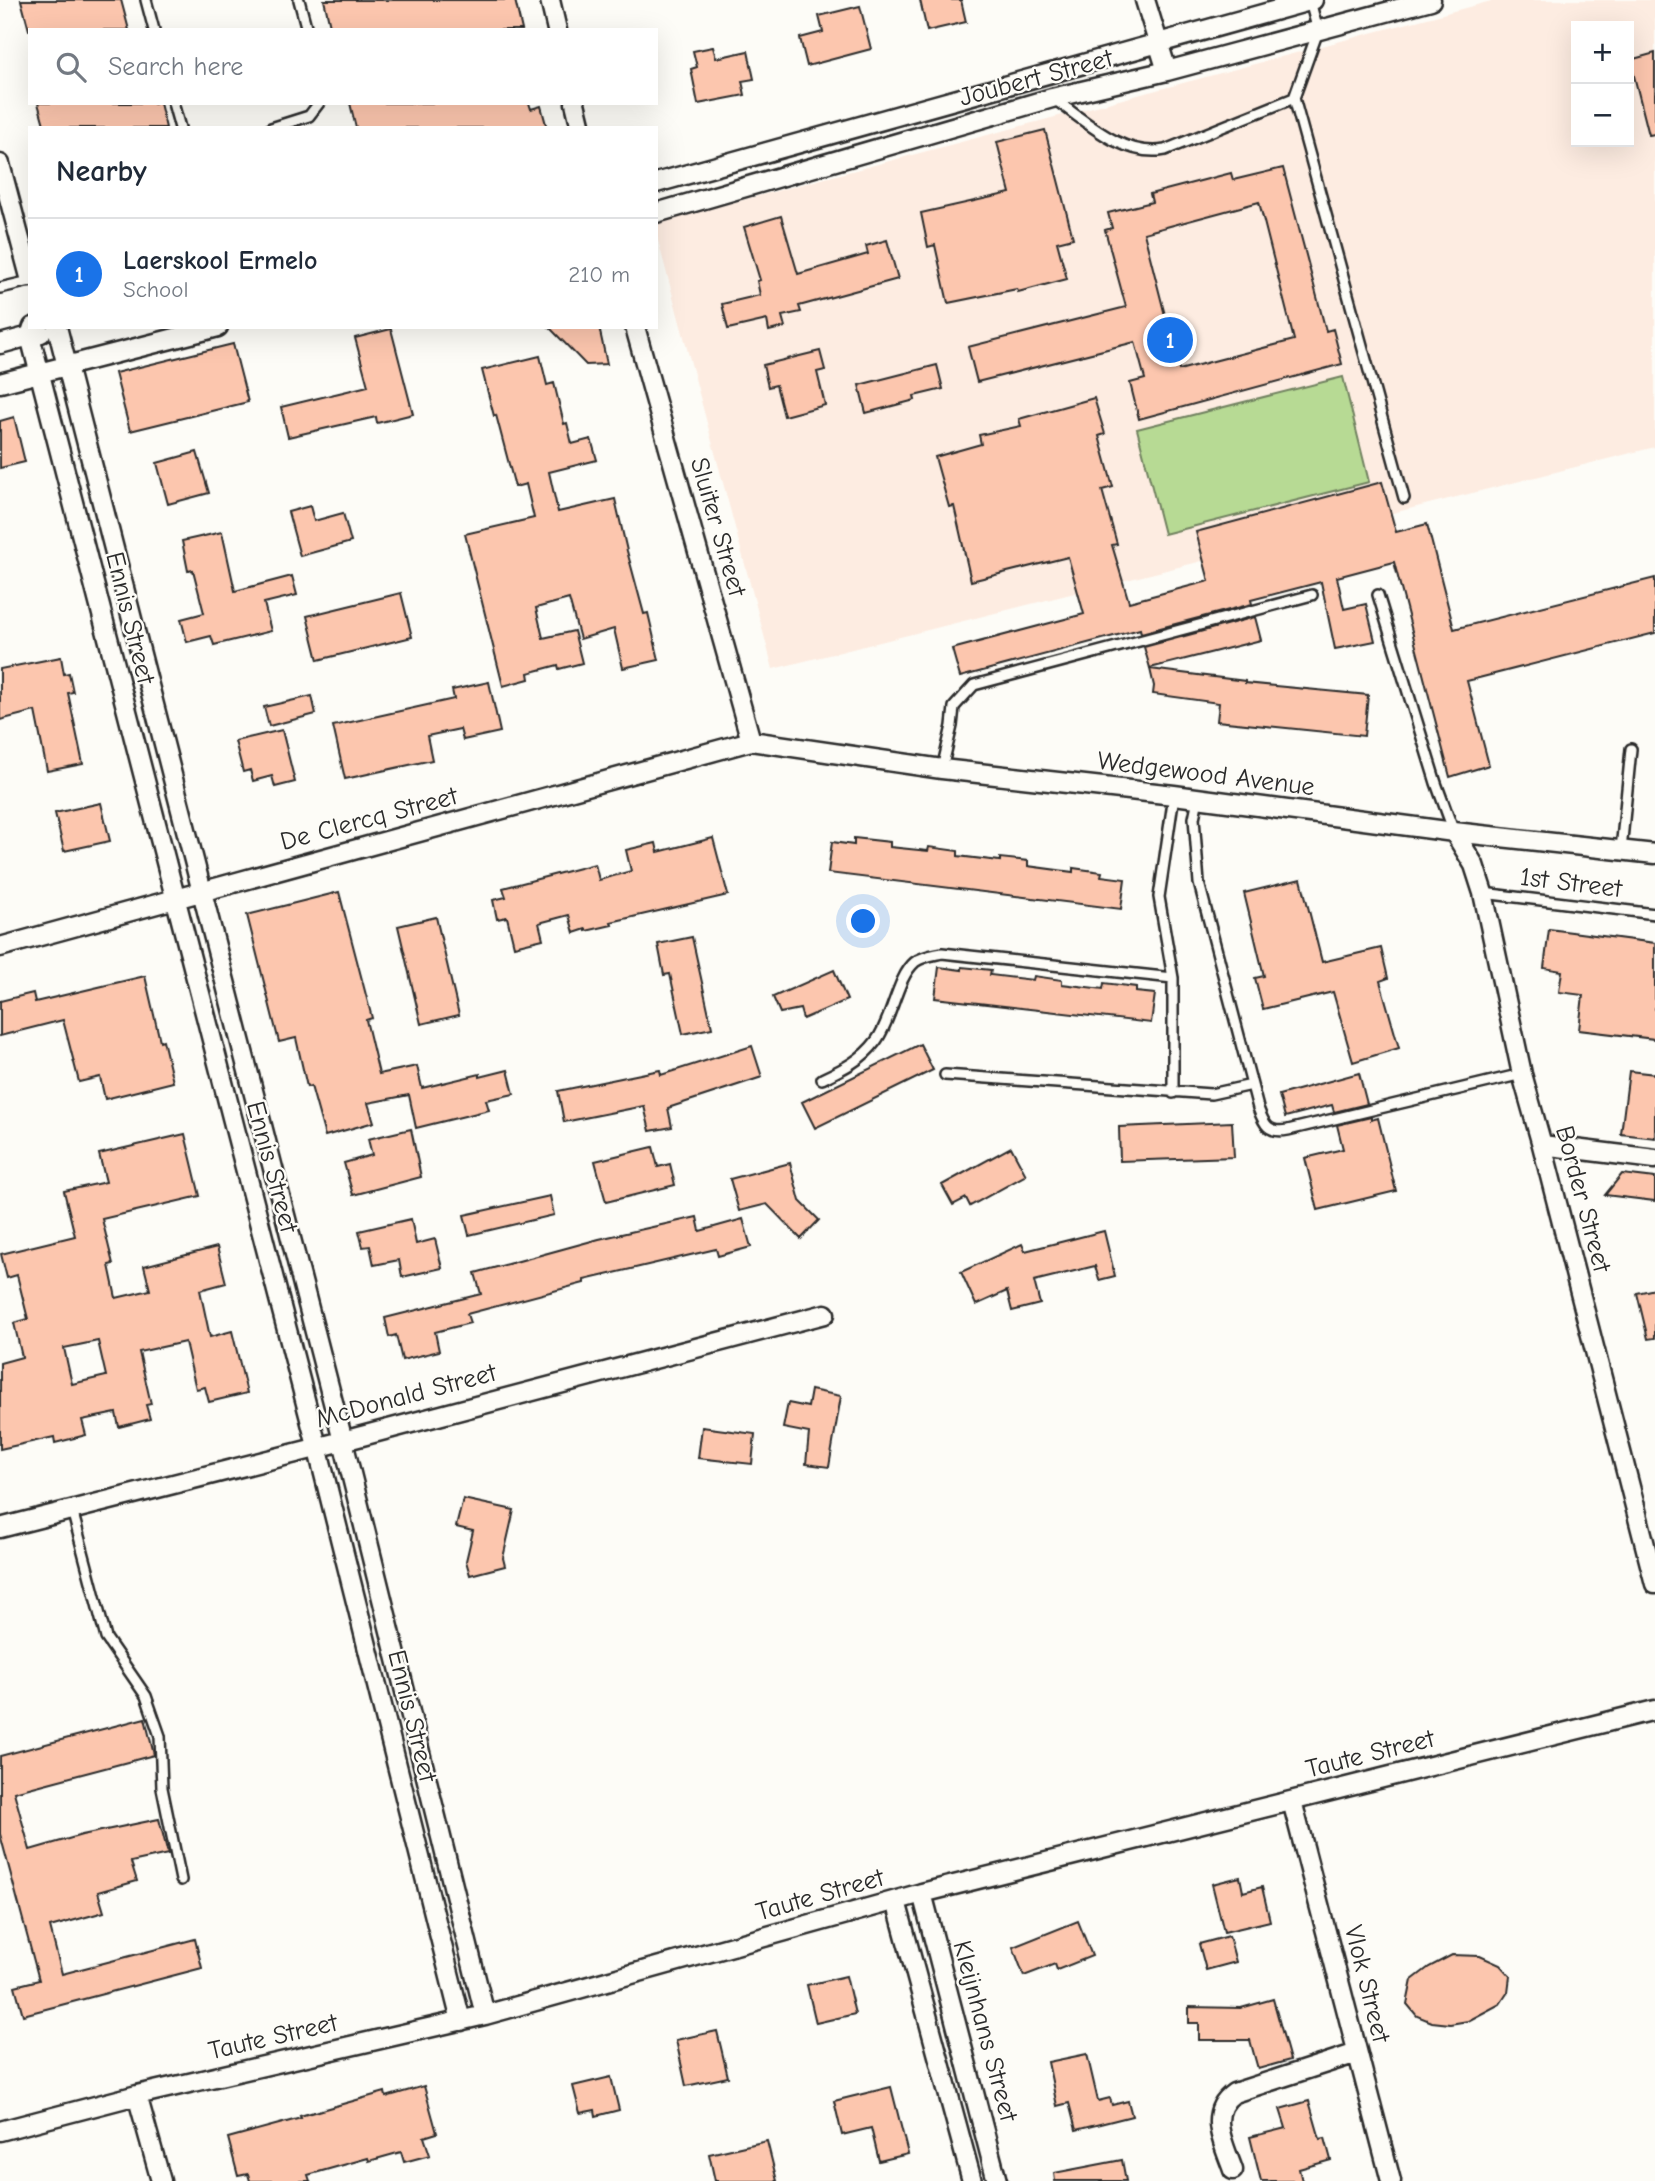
<!DOCTYPE html>
<html lang="en">
<head>
<meta charset="utf-8">
<style>
  body { margin:0; font-family:"Comic Neue",sans-serif; background:#f6f6f7; color:#1f2937 }
  .controls { position:absolute; right:21px; top:21px; display:grid; overflow:hidden; border-radius:0px; box-shadow:0 7px 28px #0002 }
  .controls button { width:63px; height:63px; display:grid; place-items:center; padding:0; border:0; border-bottom:2px solid #e0e1e3; background:#fff; color:#1f2937; font:35px sans-serif }
  .you { position:absolute; left:864px; top:922px; width:24px; height:24px; margin:-18px; border:5px solid #fff; border-radius:50%; background:#1a73e8; box-shadow:0 0 0 10px #1a73e833 }
  .badge { display:grid; place-items:center; width:46px; height:46px; border-radius:50%; background:#1a73e8; color:#fff; font-size:23px; font-weight:700 }
  .pin { position:absolute; translate:-50% -50%; border:4px solid #fff; box-shadow:0 2px 7px #0006 }
  .list { margin:0; padding:0; list-style:none }
  h2 { display:flex; justify-content:space-between; align-items:center; height:91px; margin:0; padding:0 28px; font-size:30px }
  h2 small { font-size:23px; font-weight:400; color:#747a83 }
  .list li { display:grid; grid-template-columns:46px 1fr auto; gap:21px; align-items:center; box-sizing:border-box; height:112px; padding:0 28px; border-top:2px solid #e0e1e3 }
  .list b { display:block; font-size:26px; white-space:nowrap }
  .list p { margin:0; font-size:23px; white-space:nowrap; color:#747a83 }
  .list em { font-size:23px; font-style:normal; color:#747a83 }
  .icon { flex:none; width:38px; height:38px; fill:none; stroke:currentColor; stroke-width:2; stroke-linecap:round; stroke-linejoin:round }
  .map { position:relative; flex:none; width:1655px; height:2181px; overflow:hidden }
  .search { position:absolute; background:#fff; box-shadow:0 7px 28px #0002; left:28px; top:28px; width:630px; height:77px; display:flex; align-items:center; gap:18px; box-sizing:border-box; padding:0 24px; border-radius:0px; color:#747a83; font-size:26px }
  .panel { position:absolute; background:#fff; box-shadow:0 7px 28px #0002; left:28px; top:126px; width:630px; height:203px; border-radius:0px }
  .map>svg:first-child { display:block }
</style>
</head>
<body>
<div class="map">
<svg width="1655" height="2181" viewBox="0 0 1655 2181">
  <rect width="100%" height="100%" fill="#fdfcf7"/>
  <filter id="ink" filterUnits="userSpaceOnUse"><feTurbulence type="fractalNoise" baseFrequency=".0143" numOctaves="2"/><feDisplacementMap in="SourceGraphic" scale="14" xChannelSelector="R" yChannelSelector="G"/><feConvolveMatrix kernelMatrix="1 2 1 2 8 2 1 2 1" color-interpolation-filters="sRGB"/></filter>
  <g filter="url(#ink)">
    <path fill="#fdece1" fill-rule="evenodd" d="M 1495,0 L 1655,0 L 1655,447 L 773,669 L 656,233 L 656,223 ZM 1576,26 L 1629,26 L 1629,142 L 1576,142 Z"/>
    <path fill="#b7da94" stroke="#718260" stroke-width="2" d="M 1343,377 L 1369,482 L 1164,534 L 1137,429 Z"/>
    <path fill="#fcc6ae" stroke="#2b2b2b" stroke-width="2" fill-rule="evenodd" d="M 21,0 L 121,0 L 129,30 L 29,30 Z
      M 324,0 L 515,0 L 522,30 L 331,30 Z
      M 920,0 L 961,0 L 966,22 L 927,31 Z
      M 860,6 L 871,49 L 807,66 L 800,38 L 823,32 L 819,16 Z
      M 713,47 L 716,58 L 748,51 L 754,79 L 742,81 L 745,95 L 698,104 L 691,69 L 697,67 L 693,51 Z
      M 1655,53 L 1655,134 L 1649,135 L 1630,60 Z
      M 38,103 L 160,103 L 166,128 L 45,128 Z
      M 350,103 L 529,103 L 531,109 L 541,106 L 547,128 L 356,128 Z
      M 1045,130 L 1073,238 L 1057,242 L 1067,279 L 1018,292 L 1017,289 L 948,303 L 935,245 L 928,247 L 921,213 L 1010,193 L 997,142 Z
      M 1283,168 L 1326,331 L 1333,329 L 1342,364 L 1139,419 L 1130,383 L 1145,379 L 1135,342 L 977,382 L 968,347 L 1126,307 L 1105,230 L 1112,228 L 1108,213 L 1152,202 L 1150,194 L 1231,173 L 1233,180 ZM 1259,202 L 1294,340 L 1179,370 L 1144,233 Z
      M 781,216 L 798,274 L 868,254 L 866,246 L 887,240 L 898,279 L 799,306 L 801,312 L 782,316 L 785,327 L 769,331 L 767,320 L 728,329 L 722,304 L 760,295 L 757,281 L 760,280 L 744,227 Z
      M 549,327 L 599,327 L 607,364 L 586,365 Z
      M 391,329 L 413,414 L 377,423 L 376,417 L 288,437 L 281,407 L 368,386 L 355,338 Z
      M 233,344 L 248,402 L 130,431 L 115,373 Z
      M 820,351 L 825,370 L 817,372 L 825,405 L 784,416 L 776,385 L 768,387 L 763,365 Z
      M 540,356 L 547,385 L 554,383 L 564,424 L 567,423 L 572,444 L 591,439 L 597,460 L 549,472 L 558,512 L 615,499 L 627,551 L 644,614 L 648,613 L 659,660 L 623,668 L 614,629 L 580,639 L 569,599 L 536,608 L 543,638 L 574,631 L 582,663 L 559,669 L 558,665 L 528,673 L 529,679 L 503,686 L 465,534 L 534,518 L 526,484 L 515,487 L 496,415 L 494,416 L 482,370 Z
      M 937,365 L 943,389 L 914,396 L 915,400 L 866,413 L 859,385 Z
      M 1094,398 L 1105,434 L 1099,436 L 1113,487 L 1102,490 L 1117,544 L 1112,545 L 1129,602 L 1209,581 L 1196,532 L 1382,482 L 1396,532 L 1427,524 L 1454,629 L 1655,578 L 1655,633 L 1467,681 L 1489,765 L 1450,777 L 1394,562 L 1337,577 L 1344,609 L 1366,604 L 1375,641 L 1335,649 L 1321,582 L 1251,600 L 1252,604 L 1141,633 L 1140,629 L 960,677 L 952,649 L 1084,614 L 1068,557 L 971,581 L 954,506 L 949,507 L 935,457 L 981,444 L 979,435 L 1021,426 L 1019,419 Z
      M 14,417 L 25,462 L 0,468 L 0,421 Z
      M 197,452 L 209,493 L 168,504 L 157,463 Z
      M 310,506 L 314,521 L 343,513 L 351,542 L 300,556 L 288,512 Z
      M 222,532 L 235,591 L 292,576 L 297,595 L 264,603 L 271,631 L 214,645 L 211,636 L 187,642 L 181,619 L 204,613 L 193,570 L 188,571 L 182,541 Z
      M 401,593 L 412,637 L 318,660 L 307,616 Z
      M 1255,617 L 1261,640 L 1150,668 L 1144,647 Z
      M 61,657 L 64,674 L 69,673 L 73,692 L 68,693 L 83,764 L 47,771 L 35,711 L 0,720 L 0,669 Z
      M 1150,669 L 1245,681 L 1245,683 L 1368,695 L 1364,736 L 1217,721 L 1219,703 L 1153,694 L 1154,686 Z
      M 489,682 L 500,732 L 463,740 L 460,729 L 427,736 L 432,760 L 345,779 L 333,726 L 454,699 L 452,690 Z
      M 312,696 L 316,714 L 269,726 L 264,707 Z
      M 282,730 L 295,782 L 275,787 L 272,776 L 253,781 L 250,770 L 243,772 L 235,741 Z
      M 101,803 L 110,841 L 64,851 L 55,813 Z
      M 713,838 L 728,895 L 611,922 L 612,925 L 586,931 L 586,929 L 574,933 L 569,915 L 539,923 L 543,939 L 514,946 L 507,917 L 497,919 L 493,900 L 506,897 L 503,888 L 595,864 L 599,880 L 631,871 L 626,850 L 656,843 L 658,852 Z
      M 854,838 L 890,842 L 890,847 L 928,851 L 929,847 L 958,851 L 958,856 L 1000,861 L 1000,858 L 1028,861 L 1028,866 L 1073,872 L 1073,868 L 1102,872 L 1101,876 L 1125,879 L 1121,909 L 828,873 L 832,842 L 854,845 Z
      M 1301,879 L 1322,962 L 1381,948 L 1388,978 L 1380,981 L 1399,1048 L 1353,1062 L 1333,992 L 1263,1009 L 1255,978 L 1264,976 L 1244,893 Z
      M 339,892 L 372,1018 L 366,1020 L 379,1074 L 417,1066 L 422,1088 L 480,1074 L 480,1077 L 508,1070 L 514,1094 L 486,1100 L 489,1110 L 416,1128 L 409,1095 L 368,1103 L 374,1122 L 325,1136 L 311,1086 L 307,1087 L 296,1038 L 279,1042 L 247,915 Z
      M 436,917 L 459,1015 L 421,1024 L 398,926 Z
      M 1549,929 L 1655,943 L 1655,1039 L 1579,1030 L 1583,995 L 1559,992 L 1562,971 L 1544,968 Z
      M 692,937 L 712,1028 L 683,1034 L 670,974 L 664,975 L 658,944 Z
      M 939,967 L 962,970 L 962,967 L 991,970 L 990,975 L 1033,980 L 1034,976 L 1062,980 L 1062,984 L 1103,989 L 1104,983 L 1136,987 L 1136,992 L 1155,994 L 1151,1023 L 935,998 Z
      M 834,970 L 847,1000 L 803,1019 L 800,1009 L 780,1013 L 773,997 Z
      M 145,976 L 160,1041 L 163,1040 L 173,1082 L 105,1099 L 100,1077 L 79,1082 L 63,1020 L 0,1036 L 0,1001 L 33,993 L 35,1002 Z
      M 920,1044 L 933,1070 L 815,1128 L 802,1102 Z
      M 752,1046 L 762,1077 L 668,1108 L 672,1127 L 650,1131 L 644,1106 L 564,1122 L 558,1091 L 660,1070 L 661,1075 Z
      M 1629,1071 L 1655,1074 L 1655,1138 L 1621,1134 Z
      M 1359,1073 L 1367,1104 L 1334,1112 L 1332,1105 L 1285,1117 L 1279,1095 Z
      M 1371,1117 L 1371,1120 L 1378,1118 L 1396,1191 L 1318,1210 L 1305,1158 L 1343,1149 L 1337,1125 Z
      M 1232,1122 L 1234,1157 L 1120,1161 L 1119,1127 Z
      M 411,1129 L 421,1177 L 353,1195 L 344,1163 L 372,1155 L 368,1139 Z
      M 185,1134 L 200,1196 L 102,1219 L 113,1264 L 109,1265 L 116,1298 L 150,1290 L 144,1266 L 217,1247 L 226,1283 L 200,1290 L 210,1337 L 232,1331 L 247,1393 L 209,1402 L 205,1387 L 196,1389 L 185,1342 L 139,1352 L 151,1404 L 146,1405 L 150,1419 L 119,1427 L 116,1413 L 82,1420 L 86,1435 L 55,1443 L 54,1437 L 0,1449 L 0,1363 L 22,1357 L 14,1323 L 28,1319 L 17,1275 L 7,1278 L 1,1254 L 75,1236 L 64,1191 L 106,1182 L 99,1154 ZM 98,1341 L 106,1376 L 72,1384 L 64,1348 Z
      M 653,1147 L 658,1167 L 670,1164 L 675,1185 L 606,1202 L 595,1161 Z
      M 1011,1147 L 1026,1175 L 970,1206 L 966,1198 L 953,1205 L 942,1185 Z
      M 790,1163 L 800,1201 L 819,1220 L 801,1239 L 767,1204 L 739,1211 L 730,1179 Z
      M 1622,1174 L 1655,1178 L 1655,1201 L 1605,1195 Z
      M 550,1196 L 554,1215 L 469,1235 L 464,1215 Z
      M 697,1217 L 700,1231 L 743,1219 L 751,1247 L 718,1256 L 716,1249 L 584,1280 L 584,1283 L 467,1314 L 470,1323 L 435,1332 L 439,1351 L 402,1360 L 396,1335 L 389,1337 L 385,1318 L 481,1294 L 475,1273 L 599,1239 Z
      M 411,1219 L 416,1244 L 435,1239 L 442,1268 L 402,1277 L 399,1260 L 374,1265 L 370,1246 L 363,1247 L 359,1231 Z
      M 1104,1231 L 1115,1276 L 1099,1280 L 1095,1266 L 1034,1281 L 1040,1304 L 1012,1311 L 1007,1291 L 976,1305 L 961,1272 L 1022,1244 L 1025,1251 Z
      M 1655,1289 L 1655,1338 L 1648,1339 L 1637,1293 Z
      M 811,1390 L 841,1396 L 829,1467 L 806,1464 L 809,1433 L 783,1428 L 788,1403 L 808,1407 Z
      M 702,1427 L 755,1434 L 752,1464 L 698,1458 Z
      M 463,1499 L 514,1510 L 503,1558 L 505,1566 L 470,1575 L 466,1561 L 473,1531 L 456,1527 Z
      M 145,1718 L 154,1755 L 14,1792 L 30,1850 L 82,1835 L 159,1819 L 168,1854 L 131,1862 L 137,1881 L 98,1892 L 104,1912 L 50,1927 L 62,1974 L 195,1939 L 202,1968 L 23,2015 L 15,1986 L 39,1980 L 0,1834 L 0,1756 Z
      M 1240,1877 L 1243,1892 L 1262,1887 L 1270,1921 L 1224,1932 L 1212,1884 Z
      M 1078,1921 L 1092,1956 L 1057,1970 L 1055,1964 L 1024,1976 L 1013,1947 Z
      M 1229,1936 L 1236,1962 L 1206,1970 L 1199,1944 Z
      M 1452,1955 L 1480,1956 L 1500,1965 L 1510,1976 L 1508,1992 L 1500,2004 L 1468,2021 L 1450,2024 L 1432,2022 L 1417,2016 L 1407,2004 L 1412,1980 L 1429,1967 Z
      M 846,1976 L 855,2014 L 816,2023 L 807,1985 Z
      M 1273,1999 L 1290,2060 L 1258,2069 L 1250,2040 L 1199,2040 L 1199,2023 L 1189,2023 L 1189,2007 L 1241,2008 Z
      M 717,2031 L 728,2077 L 686,2086 L 676,2040 Z
      M 1087,2054 L 1098,2101 L 1110,2098 L 1112,2105 L 1128,2101 L 1132,2116 L 1076,2130 L 1069,2103 L 1057,2106 L 1048,2062 Z
      M 611,2077 L 619,2110 L 596,2116 L 595,2110 L 580,2113 L 573,2086 Z
      M 424,2086 L 437,2133 L 424,2137 L 430,2155 L 404,2162 L 401,2152 L 369,2161 L 368,2158 L 308,2175 L 310,2181 L 250,2181 L 248,2174 L 238,2176 L 228,2138 L 301,2118 L 300,2116 L 385,2092 L 386,2097 Z
      M 891,2087 L 908,2154 L 879,2161 L 871,2128 L 842,2135 L 834,2101 Z
      M 1309,2101 L 1320,2139 L 1325,2138 L 1331,2160 L 1299,2169 L 1302,2181 L 1261,2181 L 1250,2137 L 1286,2128 L 1280,2109 Z
      M 767,2141 L 777,2181 L 715,2181 L 709,2154 Z
      M 1122,2160 L 1126,2181 L 1055,2181 L 1054,2173 Z"/>
    <g fill="none" stroke-linecap="round" stroke-linejoin="round">
      <defs>
        <path id="service" d="M 146,0 L 154,30
          M 299,0 L 307,30
          M 1294,98 L 1404,498
          M 1054,99 C 1086,121 1123,158 1165,150 L 1294,98 L 1318,31 L 1310,1
          M 173,103 L 180,128
          M 271,128 L 309,116 L 319,103
          M 0,288 L 30,281
          M 1378,595 L 1436,783 L 1454,832
          M 942,769 L 952,726 L 954,707 L 974,685 L 1312,595
          M 1198,799 L 1194,818 L 1199,883 L 1258,1108 C 1264,1124 1268,1134 1288,1130 L 1522,1074
          M 1621,850 L 1631,749
          M 1483,893 L 1655,914
          M 945,1075 L 1211,1094 L 1252,1085
          M 822,1079 C 843,1069 862,1060 876,1041 C 892,1020 897,977 915,962 C 923,956 933,955 942,953 L 1173,978
          M 1173,1093 L 1173,978 L 1159,897 L 1174,795
          M 72,1510 L 106,1638 L 146,1696 L 160,1736 L 162,1788 L 181,1880"/>
        <path id="minor" d="M 550,0 L 557,30
          M 1145,0 L 1167,71
          M 575,103 L 581,128
          M 0,164 L 30,277
          M 656,183 L 1313,0
          M 656,213 L 1052,98 L 1167,71 L 1431,0
          M 33,327 L 30,336 L 317,1446 L 461,2021
          M 57,327 L 343,1441 L 485,2015
          M 635,327 L 751,741
          M 0,344 L 41,333
          M 0,383 L 218,327
          M 1454,832 L 1474,865 L 1483,893 L 1522,1074 L 1542,1145 L 1655,1584
          M 0,947 L 751,741 L 942,769 L 1174,795 L 1454,832 L 1655,854
          M 1542,1145 L 1655,1159
          M 0,1528 L 343,1441 L 825,1314
          M 1292,1801 L 1391,2181
          M 922,1893 L 997,2181
          M 896,1901 L 972,2181
          M 137,2095 L 161,2181
          M 0,2131 L 137,2095 L 485,2015 L 922,1893 L 1655,1710
          M 1233,2170 C 1224,2144 1206,2113 1234,2093 L 1357,2053"/>
      </defs>
      <use href="#service" stroke="#2b2b2b" stroke-width="14"/>
      <use href="#minor" stroke="#2b2b2b" stroke-width="23"/>
      <use href="#service" stroke="#fdfcf7" stroke-width="9"/>
      <use href="#minor" stroke="#fdfcf7" stroke-width="18"/>
    </g>
  </g>
  <g text-anchor="middle" dominant-baseline="central" stroke-width="5" stroke-linejoin="round" paint-order="stroke">
    <g font-size="26" fill="#2b2b2b" stroke="#fdfcf7">
      <text transform="translate(1036 78) rotate(-15)">Joubert Street</text>
      <text transform="translate(718 527) rotate(74)">Sluiter Street</text>
      <text transform="translate(130 618) rotate(76)">Ennis Street</text>
      <text transform="translate(1206 774) rotate(7)">Wedgewood Avenue</text>
      <text transform="translate(369 819) rotate(-15)">De Clercq Street</text>
      <text transform="translate(1571 883) rotate(7)">1st Street</text>
      <text transform="translate(272 1167) rotate(75)">Ennis Street</text>
      <text transform="translate(1583 1199) rotate(75)">Border Street</text>
      <text transform="translate(406 1396) rotate(-15)">McDonald Street</text>
      <text transform="translate(412 1716) rotate(76)">Ennis Street</text>
      <text transform="translate(1370 1754) rotate(-14)">Taute Street</text>
      <text transform="translate(820 1895) rotate(-16)">Taute Street</text>
      <text transform="translate(1367 1984) rotate(76)">Vlok Street</text>
      <text transform="translate(985 2031) rotate(75)">Kleijnhans Street</text>
      <text transform="translate(273 2037) rotate(-13)">Taute Street</text>
    </g>
  </g>
</svg>
<div class="controls">
<button>+</button>
<button>−</button>
</div>
<div class="you"></div>
<div class="pin badge" style="left:1170px;top:340px">1</div>
<div class="search"><svg class="icon" aria-label="search" viewBox="0 0 24 24"><circle cx="10" cy="10" r="6"/><path d="M15 15l6 6"/></svg>Search here</div>
<section class="panel">
<h2>Nearby<small></small></h2>
<ul class="list">
<li><span class="badge">1</span><div><b>Laerskool Ermelo</b><p>School</p></div><em>210 m</em></li>
</ul>
</section>
</div>
</body>
</html>
